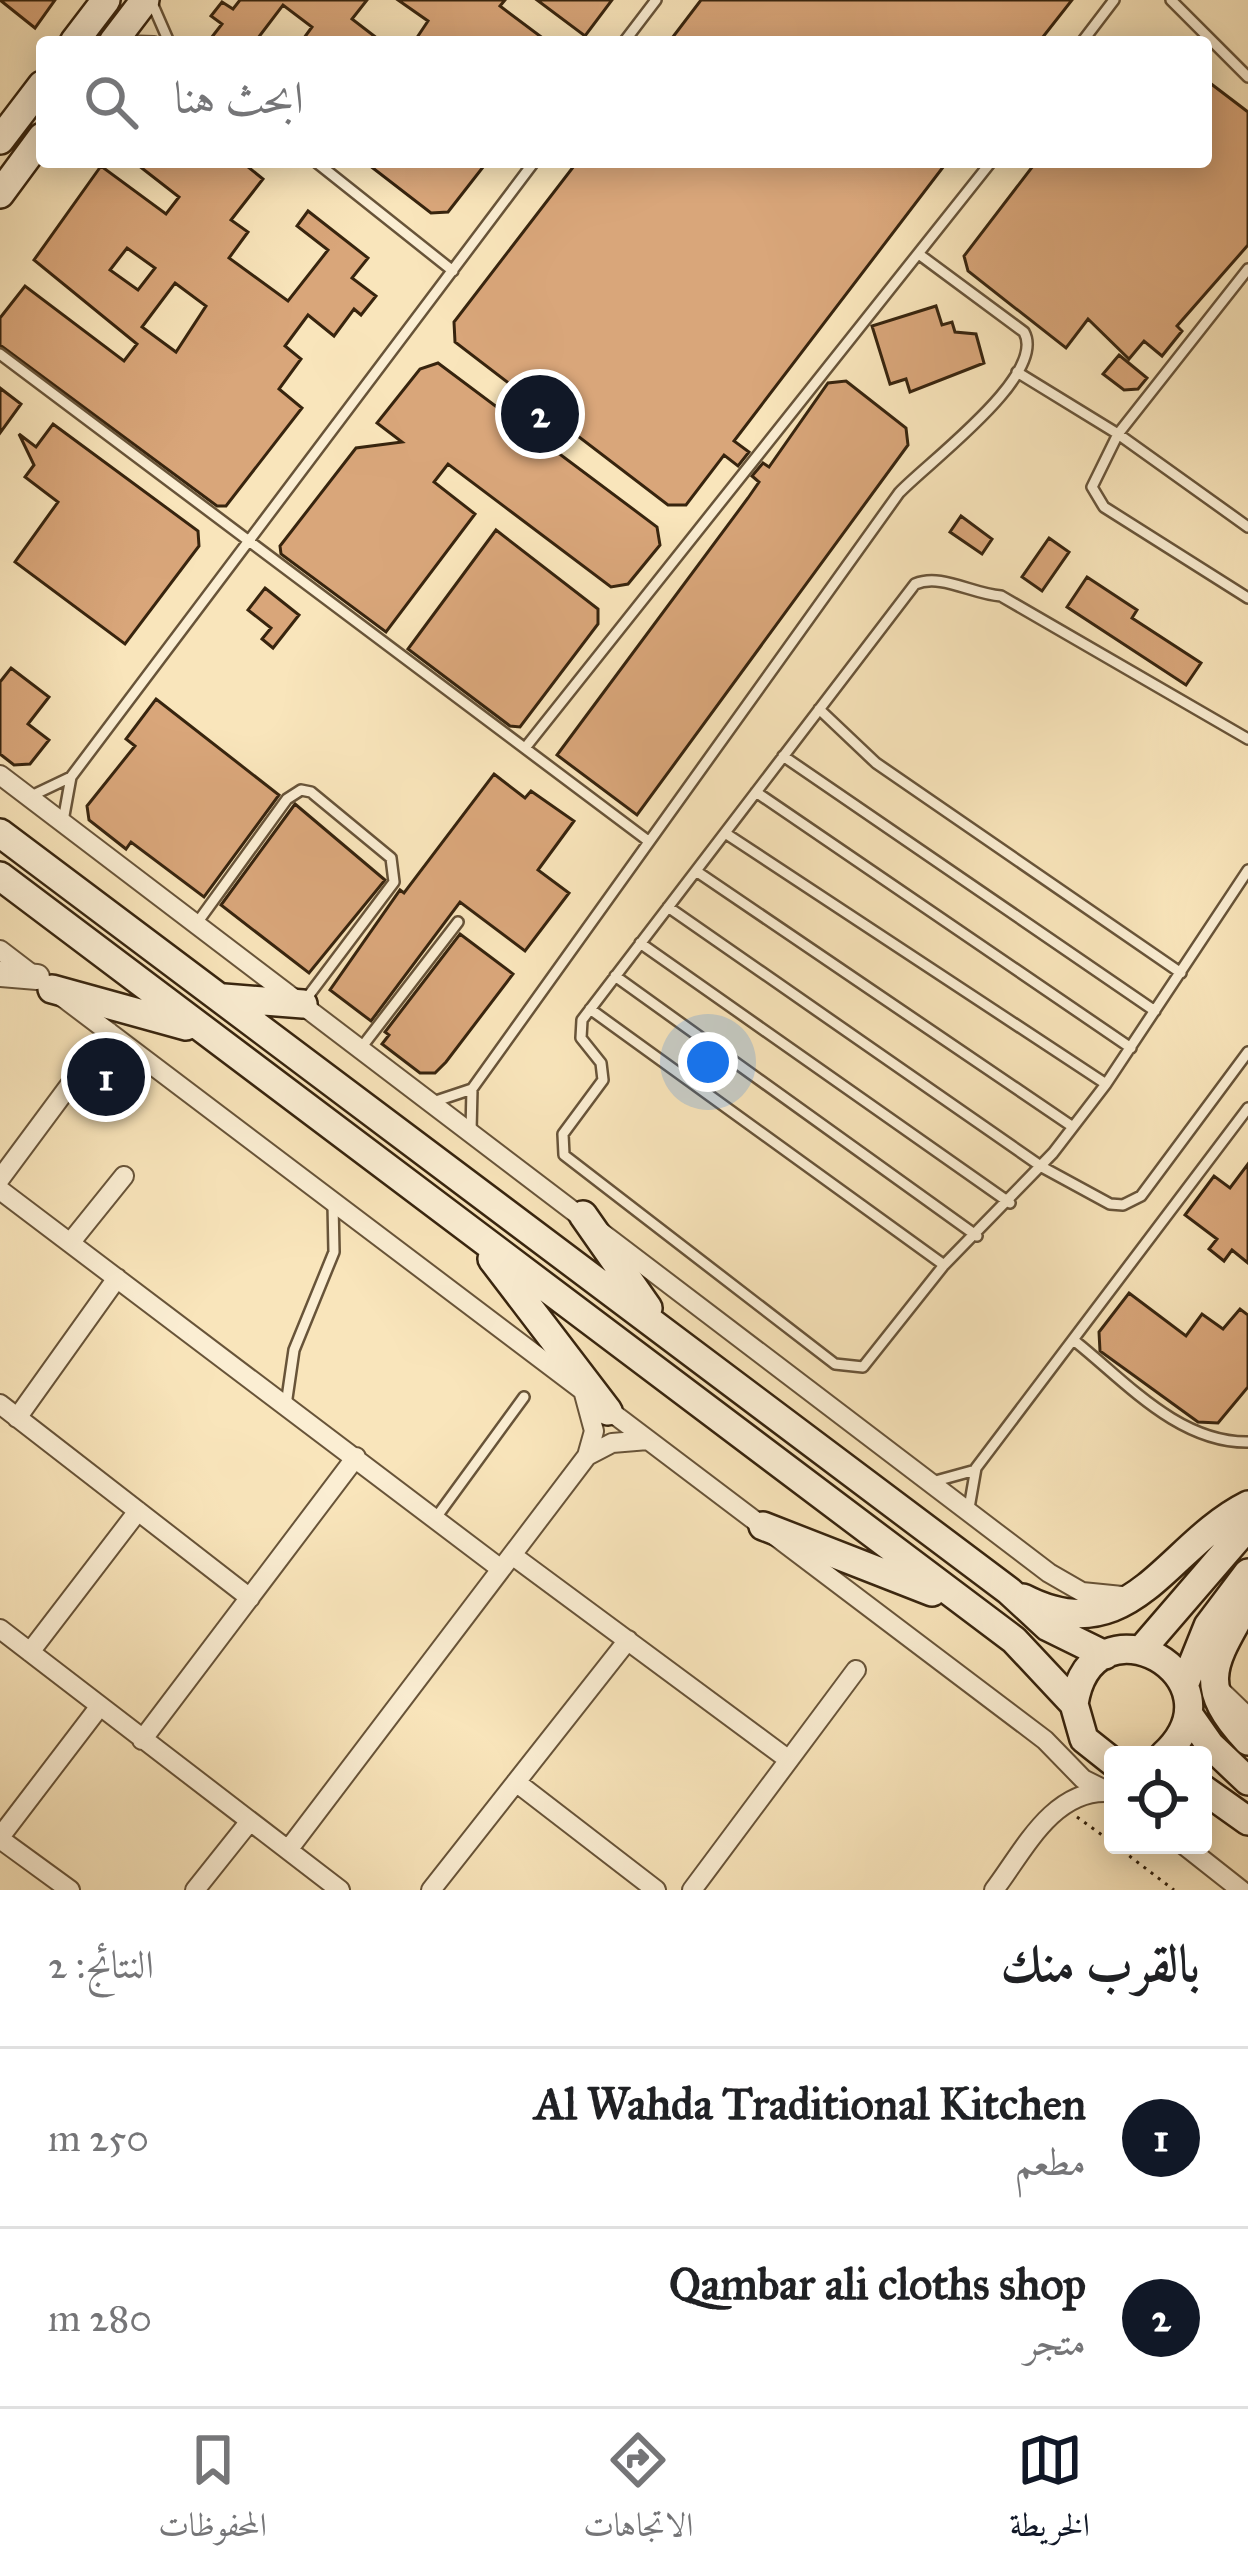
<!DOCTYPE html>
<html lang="ar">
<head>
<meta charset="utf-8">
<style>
  body { margin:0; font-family:"IM FELL Great Primer",Amiri,serif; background:#f2f2f2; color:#202124; direction:rtl }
  .controls { position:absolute; right:36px; bottom:36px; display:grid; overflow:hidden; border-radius:12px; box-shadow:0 6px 30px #0003 }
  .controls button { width:108px; height:108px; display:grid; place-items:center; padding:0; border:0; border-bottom:3px solid #e0e0e0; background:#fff; color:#202124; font:60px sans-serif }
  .you { position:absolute; left:708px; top:1062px; width:42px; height:42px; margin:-30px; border:9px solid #fff; border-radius:50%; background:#1a73e8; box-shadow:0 0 0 18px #1a73e833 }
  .badge { display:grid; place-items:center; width:78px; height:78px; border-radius:50%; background:#111827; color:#fff; font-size:39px; font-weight:700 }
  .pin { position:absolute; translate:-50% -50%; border:6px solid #fff; box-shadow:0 3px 12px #0006 }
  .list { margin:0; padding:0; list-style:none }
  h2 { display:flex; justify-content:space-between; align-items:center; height:156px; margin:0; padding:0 48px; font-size:51px }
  h2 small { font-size:39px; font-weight:400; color:#757577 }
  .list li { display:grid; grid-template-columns:78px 1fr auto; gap:36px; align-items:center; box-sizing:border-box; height:180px; padding:0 48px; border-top:3px solid #e0e0e0 }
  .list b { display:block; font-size:45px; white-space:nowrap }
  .list p { margin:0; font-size:39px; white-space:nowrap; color:#757577 }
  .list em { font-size:39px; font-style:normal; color:#757577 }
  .icon { flex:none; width:66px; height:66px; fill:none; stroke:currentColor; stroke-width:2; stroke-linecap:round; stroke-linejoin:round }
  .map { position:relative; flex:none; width:1248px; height:1890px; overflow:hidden; direction:ltr }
  .search { position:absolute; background:#fff; box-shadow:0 6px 30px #0003; left:36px; right:36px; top:36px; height:132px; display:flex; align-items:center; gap:30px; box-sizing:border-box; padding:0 42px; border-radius:12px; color:#757577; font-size:45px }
  .sheet { height:516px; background:#fff }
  nav { display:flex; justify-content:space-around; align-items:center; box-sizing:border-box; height:168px; border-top:3px solid #e0e0e0; background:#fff; font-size:33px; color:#757577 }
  nav a { display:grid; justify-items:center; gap:6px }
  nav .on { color:#111827 }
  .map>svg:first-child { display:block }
</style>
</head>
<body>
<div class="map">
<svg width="1248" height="1890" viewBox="0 0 1248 1890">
  <rect width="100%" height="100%" fill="#f9e5bb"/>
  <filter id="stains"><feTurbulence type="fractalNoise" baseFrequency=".00167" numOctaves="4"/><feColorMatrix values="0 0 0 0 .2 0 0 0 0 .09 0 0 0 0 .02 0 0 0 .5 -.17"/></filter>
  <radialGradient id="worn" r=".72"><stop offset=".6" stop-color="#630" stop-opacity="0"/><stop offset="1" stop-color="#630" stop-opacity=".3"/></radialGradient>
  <path fill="#d9a67a" stroke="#37240e" stroke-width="3" fill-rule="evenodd" d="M 0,0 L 55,0 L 35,28 Z
    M 240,0 L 367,0 L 352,19 L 382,42 L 301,42 L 312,27 L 283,5 L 255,42 L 208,42 L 222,24 L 211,16 L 222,2 L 233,9 Z
    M 398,0 L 505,0 L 500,6 L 548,42 L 414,42 L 428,21 Z
    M 537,0 L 612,0 L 585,36 Z
    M 701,0 L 1072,0 L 1039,42 L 669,42 Z
    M 1206,80 L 1248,112 L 1248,245 L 1177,326 L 1182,331 L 1162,356 L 1144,341 L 1129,359 L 1088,319 L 1066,348 L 968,271 L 964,256 L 1036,162 L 1206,162 Z
    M 134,162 L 242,162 L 263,179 L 231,220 L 248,232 L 229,258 L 288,301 L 328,250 L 297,226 L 308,211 L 368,258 L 352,278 L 376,296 L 361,315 L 354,309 L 334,336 L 308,315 L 285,346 L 301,359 L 279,389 L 302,408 L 226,506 L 217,506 L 0,345 L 0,318 L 25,286 L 124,361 L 137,344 L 34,260 L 101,166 L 166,214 L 179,197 ZM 127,248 L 155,268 L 138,290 L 110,270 ZM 175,283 L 206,306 L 176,352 L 142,327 Z
    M 365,162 L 487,162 L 448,212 L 431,213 Z
    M 577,162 L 947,162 L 734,441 L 749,452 L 738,466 L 724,455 L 686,505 L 668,505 L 455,342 L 454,322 Z
    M 936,306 L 942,325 L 952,322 L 955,332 L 976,334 L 984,363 L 910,392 L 906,379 L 890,384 L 872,326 Z
    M 1119,355 L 1147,378 L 1138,389 L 1124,390 L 1103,374 Z
    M 438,363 L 657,527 L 660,545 L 628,584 L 611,587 L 448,464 L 434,482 L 475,514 L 386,632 L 281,554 L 280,546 L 356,448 L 402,442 L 377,423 L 420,369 Z
    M 846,381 L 906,428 L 908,445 L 637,815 L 557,755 L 748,498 L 759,482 L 752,476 L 763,463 L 769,467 L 828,383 Z
    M 0,388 L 21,404 L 0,433 Z
    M 53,424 L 198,531 L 199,546 L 125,644 L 15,562 L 58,502 L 25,477 L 34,465 L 19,434 L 36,447 Z
    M 961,516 L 992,539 L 982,554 L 950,532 Z
    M 496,530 L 598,609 L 598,624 L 520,727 L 510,726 L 408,649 Z
    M 1049,538 L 1069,552 L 1042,591 L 1022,577 Z
    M 1087,577 L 1137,610 L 1132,618 L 1201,663 L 1186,685 L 1067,607 Z
    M 265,588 L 299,615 L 273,648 L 262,639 L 271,628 L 248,610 Z
    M 11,668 L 49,697 L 28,724 L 49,740 L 30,764 L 14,765 L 0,754 L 0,682 Z
    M 156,699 L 279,795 L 204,897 L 131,842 L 126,849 L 89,820 L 87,806 L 135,746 L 126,739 Z
    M 494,774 L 525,798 L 531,791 L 574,821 L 538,870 L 569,893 L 525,951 L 460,902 L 371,1021 L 330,990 L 400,890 L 404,893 Z
    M 295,804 L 385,880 L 309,973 L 221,905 Z
    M 460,934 L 513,974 L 446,1062 L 435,1073 L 420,1073 L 382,1044 L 389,1035 L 385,1032 Z
    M 1248,1164 L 1248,1263 L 1232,1250 L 1224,1261 L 1209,1249 L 1217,1239 L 1185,1215 L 1214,1176 L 1230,1188 Z
    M 1129,1293 L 1186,1336 L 1202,1314 L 1223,1329 L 1240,1309 L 1248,1315 L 1248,1387 L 1218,1423 L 1198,1422 L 1100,1351 L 1099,1332 Z"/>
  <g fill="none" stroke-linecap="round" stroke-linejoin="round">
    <defs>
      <path id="service" d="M 1171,0 L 1248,77
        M 152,3 L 169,42
        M 123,41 L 154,42
        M 624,42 L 656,0
        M 1082,42 L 1114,0
        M 316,162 L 453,271
        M 1248,269 L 1118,434 L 1092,487 L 1104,507 L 1248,598
        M 0,354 L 647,840
        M 1017,372 L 1118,434 L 1248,527
        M 819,709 L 876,763 L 1181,973
        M 1248,739 L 1001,596 C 972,594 941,573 915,584 L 582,1020 L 581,1038 L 601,1063 L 603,1080 L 563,1134 L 564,1155 L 835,1364 L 863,1367 L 944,1265 L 1053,1153 L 1106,1084 L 1248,870
        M 525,748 L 991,162
        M 783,756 L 1155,1011
        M 756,792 L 1131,1048
        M 29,797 L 71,777 L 534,162
        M 63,821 L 71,777
        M 725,833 L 1106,1084
        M 696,871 L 1073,1127
        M 668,907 L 1042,1167 L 1110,1204 L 1123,1205 L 1141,1196 L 1248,1052
        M 197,923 L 287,799 L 301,790 L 311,792 L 391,858 L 394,882 L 306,999
        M 640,943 L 1010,1203
        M 615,976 L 977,1236
        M 590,1009 L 944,1265
        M 361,1048 L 458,922
        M 436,1101 L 472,1089 L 899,493 C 927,463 1048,375 1024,332 L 920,255
        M 471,1131 L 472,1089
        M 1076,1342 C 1126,1382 1179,1443 1248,1442
        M 286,1405 L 294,1350 L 334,1252 L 333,1204
        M 932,1482 L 972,1471
        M 969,1508 L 976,1468 L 1248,1108
        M 435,1519 L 524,1397"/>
      <path id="minor" d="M 0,775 L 1049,1573 L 1082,1592 L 1122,1596
        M 0,950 L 34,976
        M 61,996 L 1045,1740 L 1083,1779 L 1113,1794
        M 0,1179 L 109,1032
        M 0,1190 L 501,1569
        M 70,1243 L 124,1176
        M 0,1404 L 250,1598
        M 17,1418 L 117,1278
        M 587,1456 L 612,1443 L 648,1440
        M 512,1555 L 789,1760
        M 0,1629 L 340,1890
        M 30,1652 L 138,1511
        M 1221,1691 L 1248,1717
        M 142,1740 L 356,1457
        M 516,1782 L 656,1890
        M 0,1837 L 100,1706
        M 0,1839 L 70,1890
        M 1184,1845 L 1241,1890
        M 288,1850 L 587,1456 L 594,1431 L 584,1394
        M 195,1890 L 250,1821
        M 431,1890 L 628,1640
        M 692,1890 L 856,1670
        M 994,1890 C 1023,1852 1052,1790 1107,1792"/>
      <path id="tertiary" d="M 0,974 L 37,977"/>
      <path id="secondary" d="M 74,42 L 106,0
        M 113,42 L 145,0
        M 0,140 L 42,85
        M 0,194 L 42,137
        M 0,833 L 1009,1591 L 1048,1627 L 1105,1655
        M 0,876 L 1014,1640 L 1074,1704
        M 52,989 L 186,1026
        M 224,998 L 303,1004
        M 583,1215 L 648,1308
        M 492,1259 L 608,1411
        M 763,1526 L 932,1592
        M 1023,1598 C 1131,1654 1166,1546 1248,1505
        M 1248,1601 C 1215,1661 1193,1683 1248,1741
        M 1142,1649 L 1248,1526
        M 1185,1683 L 1208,1626 L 1248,1573
        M 1189,1715 L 1210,1745 L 1248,1781
        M 1113,1762 L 1084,1739 L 1074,1704 C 1092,1590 1248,1677 1164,1755
        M 1203,1789 L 1248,1821"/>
    </defs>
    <use href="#service" stroke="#685439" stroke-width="14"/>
    <use href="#minor" stroke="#685439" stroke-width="22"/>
    <use href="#tertiary" stroke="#685439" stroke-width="28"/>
    <use href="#secondary" stroke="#37240e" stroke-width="32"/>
    <path stroke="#37240e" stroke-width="3" stroke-dasharray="3 6" stroke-linecap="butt" d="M 1077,1817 L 1113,1843
      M 1115,1845 L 1174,1890"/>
    <use href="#service" stroke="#fbeed3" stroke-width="9"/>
    <use href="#minor" stroke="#fbeed3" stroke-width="18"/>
    <use href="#tertiary" stroke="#fbeed3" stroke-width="24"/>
    <use href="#secondary" stroke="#fbeed3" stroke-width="27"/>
  </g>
  <rect width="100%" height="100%" filter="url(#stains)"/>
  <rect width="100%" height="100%" fill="url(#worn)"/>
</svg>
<div class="controls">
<button><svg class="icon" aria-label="locate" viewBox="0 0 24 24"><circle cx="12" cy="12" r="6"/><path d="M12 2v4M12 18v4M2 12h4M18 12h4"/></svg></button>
</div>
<div class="you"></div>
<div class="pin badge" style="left:106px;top:1077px">1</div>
<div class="pin badge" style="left:540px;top:414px">2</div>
<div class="search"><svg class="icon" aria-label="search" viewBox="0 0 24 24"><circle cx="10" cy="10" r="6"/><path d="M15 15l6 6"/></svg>ابحث هنا</div>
</div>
<section class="sheet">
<h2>بالقرب منك<small>النتائج: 2</small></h2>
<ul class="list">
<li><span class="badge">1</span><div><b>Al Wahda Traditional Kitchen</b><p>مطعم</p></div><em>250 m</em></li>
<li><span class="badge">2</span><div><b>Qambar ali cloths shop</b><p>متجر</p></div><em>280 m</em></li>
</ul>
</section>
<nav>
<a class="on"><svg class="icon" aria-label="map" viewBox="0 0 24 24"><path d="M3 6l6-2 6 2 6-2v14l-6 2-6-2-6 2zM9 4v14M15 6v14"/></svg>الخريطة</a>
<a><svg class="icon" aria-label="directions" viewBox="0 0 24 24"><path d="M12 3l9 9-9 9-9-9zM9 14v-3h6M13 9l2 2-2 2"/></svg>الاتجاهات</a>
<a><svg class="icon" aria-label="saved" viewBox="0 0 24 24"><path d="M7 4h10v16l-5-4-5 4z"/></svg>المحفوظات</a>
</nav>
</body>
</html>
